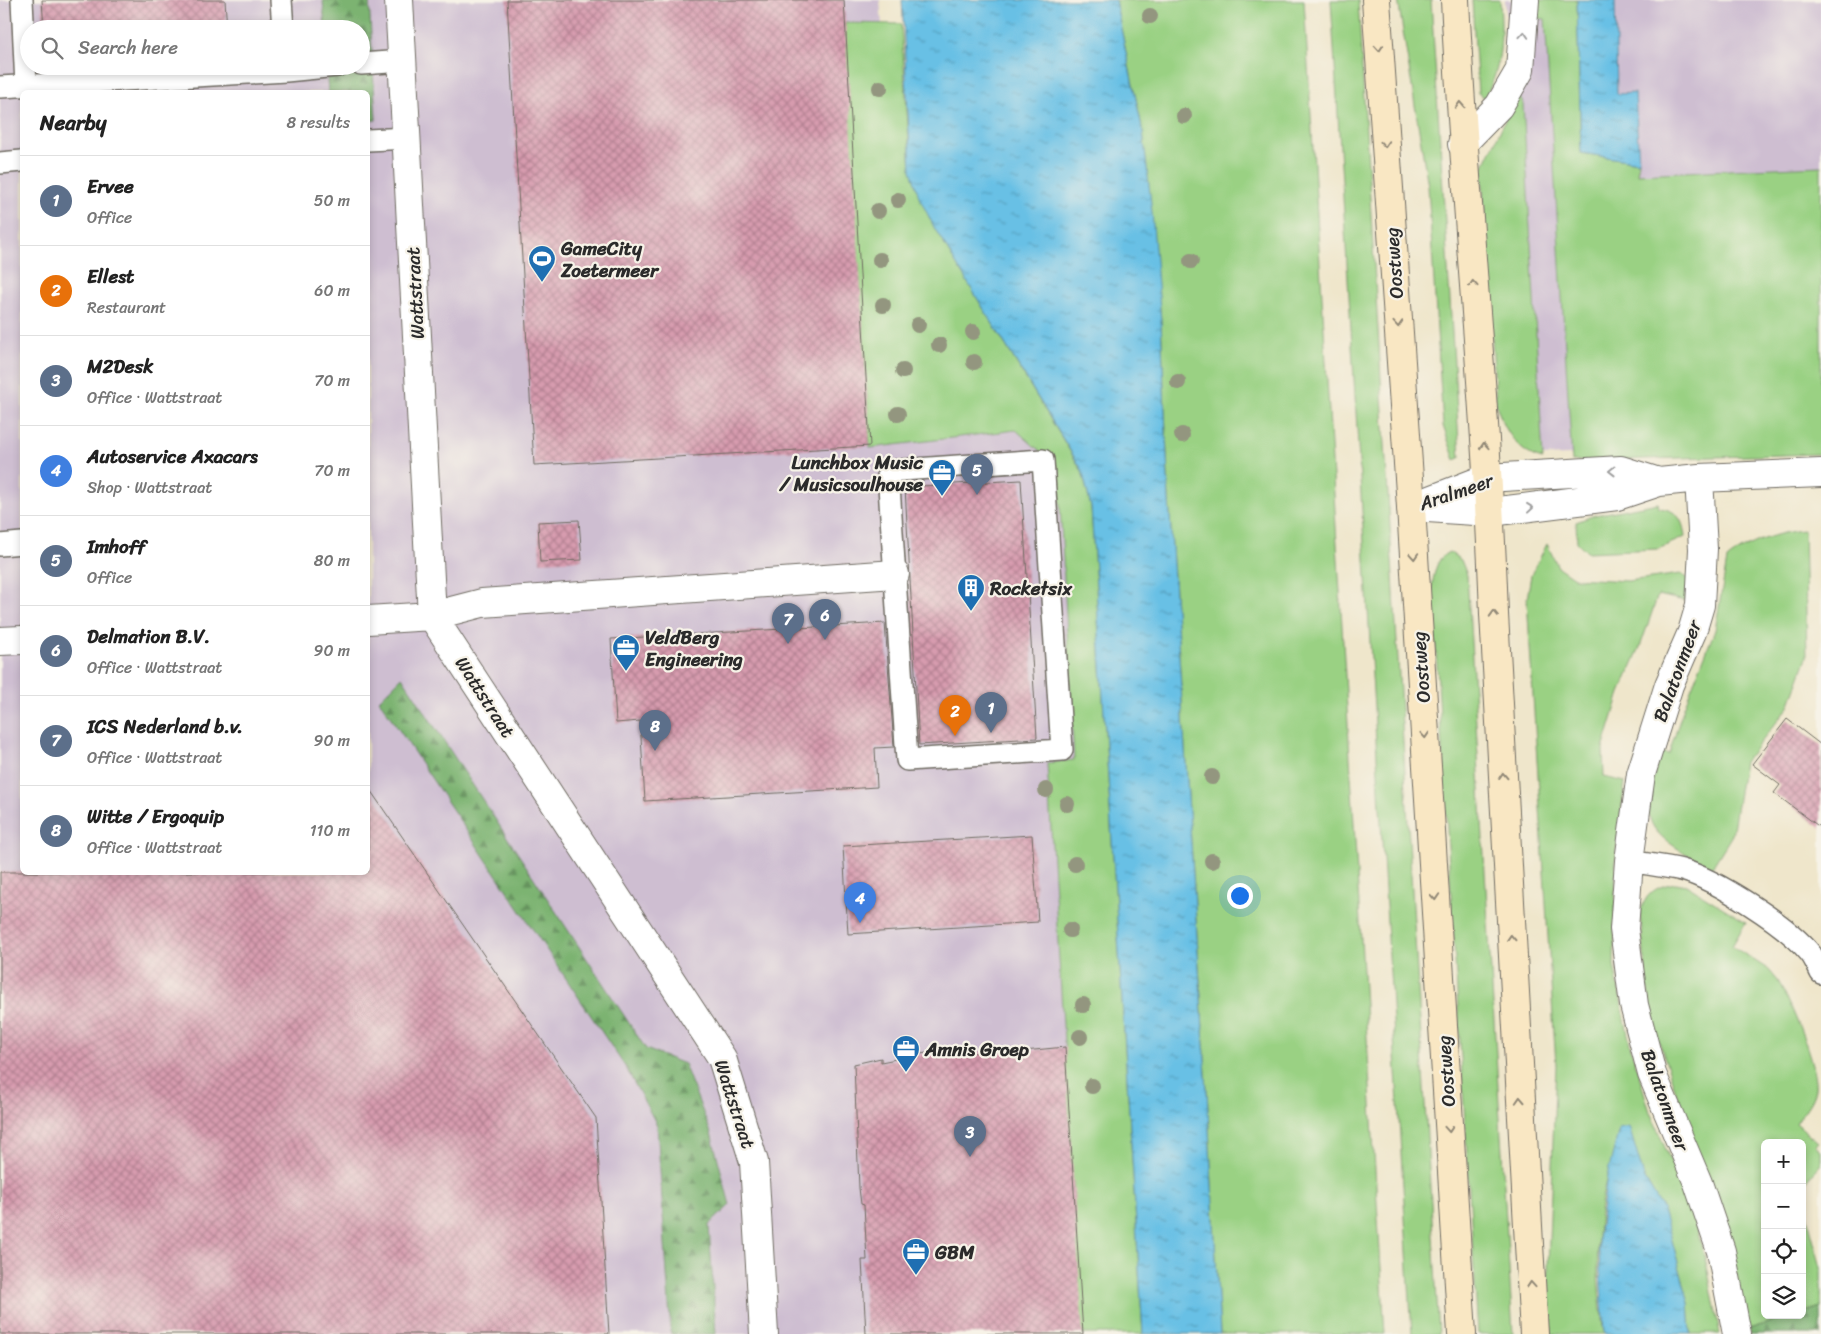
<!DOCTYPE html>
<html lang="en">
<head>
<meta charset="utf-8">
<style>
  body { margin:0; font-family:Sriracha,sans-serif; background:#f2f2f2; color:#222 }
  .controls { position:absolute; right:15px; bottom:15px; display:grid; overflow:hidden; border-radius:8px; box-shadow:0 2px 8px #0003 }
  .controls button { width:45px; height:45px; display:grid; place-items:center; padding:0; border:0; border-bottom:1px solid #e0e0e0; background:#fff; color:#222; font:25px sans-serif }
  .you { position:absolute; left:1239px; top:895px; width:18px; height:18px; margin:-12px; border:4px solid #fff; border-radius:50%; background:#1a73e8; box-shadow:0 0 0 8px #1a73e833 }
  .badge { display:grid; place-items:center; width:32px; height:32px; border-radius:50%; background:#ea580c; color:#fff; font-size:16px; font-weight:700 }
  .pin { position:absolute; translate:-50% -41px; filter:drop-shadow(0 1px 2px #0008) }
  .pin::after { content:''; position:absolute; top:26px; width:18px; height:15px; background:inherit; clip-path:polygon(0 0,100% 0,50% 100%) }
  .list { margin:0; padding:0; list-style:none }
  h2 { display:flex; justify-content:space-between; align-items:center; height:65px; margin:0; padding:0 20px; font-size:21px }
  h2 small { font-size:16px; font-weight:400; color:#767676 }
  .list li { display:grid; grid-template-columns:32px 1fr auto; gap:15px; align-items:center; box-sizing:border-box; height:90px; padding:0 20px; border-top:1px solid #e0e0e0 }
  .list b { display:block; font-size:19px; white-space:nowrap }
  .list p { margin:0; font-size:16px; white-space:nowrap; color:#767676 }
  .list em { font-size:16px; font-style:normal; color:#767676 }
  .icon { flex:none; width:28px; height:28px; fill:none; stroke:currentColor; stroke-width:2; stroke-linecap:round; stroke-linejoin:round }
  .map { position:relative; flex:none; width:1821px; height:1334px; overflow:hidden }
  .search { position:absolute; background:#fff; box-shadow:0 2px 8px #0003; left:20px; top:20px; width:350px; height:55px; display:flex; align-items:center; gap:12px; box-sizing:border-box; padding:0 18px; border-radius:28px; color:#767676; font-size:19px }
  .panel { position:absolute; background:#fff; box-shadow:0 2px 8px #0003; left:20px; top:90px; width:350px; height:785px; border-radius:8px }
  .map>svg:first-child { display:block }
</style>
</head>
<body>
<div class="map">
<svg width="1821" height="1334" viewBox="0 0 1821 1334">
  <defs>
    <pattern id="forest-firs" width="22" height="20" patternUnits="userSpaceOnUse" patternTransform="scale(1.25)"><rect width="22" height="20" fill="#7bb371"/><path d="M5 1l3.5 6h-7zM16 11l3.5 6h-7z" fill="#65925d"/></pattern>
    <pattern id="water-ripples" width="26" height="14" patternUnits="userSpaceOnUse" patternTransform="scale(1.25)"><rect width="26" height="14" fill="#67c0e5"/><path d="M2 4q2-2 4 0t4 0M15 11q2-2 4 0t4 0" fill="none" stroke="#559cba"/></pattern>
    <pattern id="building-cross-hatch" width="8" height="8" patternUnits="userSpaceOnUse" patternTransform="scale(1.25)"><rect width="8" height="8" fill="#d79baf"/><path d="M0 0l8 8M0 8l8-8" fill="none" stroke="#af7f8f"/></pattern>
  </defs>
  <rect width="100%" height="100%" fill="#f7f3e8"/>
  <filter id="ink" filterUnits="userSpaceOnUse"><feTurbulence type="fractalNoise" baseFrequency=".02" numOctaves="2"/><feDisplacementMap in="SourceGraphic" scale="10" xChannelSelector="R" yChannelSelector="G"/><feConvolveMatrix kernelMatrix="1 2 1 2 8 2 1 2 1" color-interpolation-filters="sRGB"/></filter>
  <filter id="wash" filterUnits="userSpaceOnUse"><feTurbulence type="fractalNoise" baseFrequency=".0096" numOctaves="4" result="noise"/><feDisplacementMap in="SourceGraphic" scale="20" xChannelSelector="R" yChannelSelector="G"/><feGaussianBlur stdDeviation="1.12" result="paint"/><feColorMatrix in="noise" values="0 0 0 0 0 0 0 0 0 0 0 0 0 0 0 0 0 1.4 0 .05"/><feComposite in="paint" operator="in"/></filter>
  <g filter="url(#wash)">
    <rect width="100%" height="100%" fill="#efe6cb"/>
    <path fill="#cebed1" fill-rule="evenodd" d="M 0,0 L 880,0 L 916,441 L 1016,430 L 1058,466 L 1122,1334 L 0,1334 ZM 29,29 L 361,29 L 361,66 L 29,66 ZM 22,92 L 368,92 L 368,872 L 22,872 Z
      M 1505,0 L 1821,0 L 1821,446 L 1542,456 Z"/>
    <path fill="#9ad183" stroke="#627e57" d="M 1115,0 L 1304,0 L 1385,1334 L 1220,1334 L 1207,1091 L 1169,500 L 1161,321 L 1143,132 Z
      M 1331,0 L 1358,0 L 1439,1334 L 1412,1334 Z
      M 1398,0 L 1431,0 L 1460,458 L 1455,460 L 1443,426 L 1428,186 Z
      M 1472,0 L 1500,0 C 1502,35 1503,64 1486,96 L 1483,97 L 1478,93 Z
      M 1535,0 L 1577,0 L 1581,153 L 1639,162 L 1637,174 L 1821,166 L 1821,454 L 1572,461 L 1545,19 L 1535,18 Z
      M 844,23 L 901,24 L 911,170 L 935,229 L 1082,471 L 1091,507 L 1143,1334 L 1082,1334 L 1047,763 L 1074,760 L 1058,467 L 1016,430 L 870,448 Z
      M 1519,96 L 1523,103 L 1543,459 C 1517,454 1503,427 1496,404 L 1482,170 L 1515,99 Z
      M 1658,503 L 1659,508 C 1678,510 1683,520 1685,537 L 1658,549 L 1587,552 L 1577,542 L 1576,522 L 1595,515 Z
      M 1804,530 L 1807,657 L 1789,707 L 1744,762 L 1732,835 L 1711,869 C 1645,829 1637,829 1661,752 L 1669,754 L 1684,707 L 1715,630 L 1727,560 C 1747,543 1778,532 1804,530 Z
      M 1547,544 L 1558,567 L 1574,578 L 1628,581 L 1681,574 L 1689,580 L 1685,601 L 1658,595 L 1640,647 L 1620,693 L 1603,749 L 1604,777 L 1625,782 L 1616,851 L 1614,966 L 1631,1049 L 1650,1112 L 1693,1214 L 1708,1271 L 1720,1334 L 1691,1334 L 1689,1303 L 1670,1233 L 1662,1208 L 1644,1177 L 1628,1127 C 1621,1143 1611,1160 1607,1177 C 1593,1227 1597,1283 1604,1334 L 1552,1334 L 1548,1266 L 1556,1065 L 1527,599 L 1531,575 Z
      M 1449,552 L 1461,560 L 1467,575 L 1513,1334 L 1478,1334 L 1432,585 C 1435,572 1436,558 1449,552 Z
      M 1676,883 L 1686,885 L 1746,922 L 1732,946 L 1769,970 L 1778,981 C 1790,1001 1818,1066 1815,1089 C 1813,1102 1803,1112 1796,1123 L 1818,1142 L 1815,1145 L 1821,1150 L 1821,1164 L 1802,1186 L 1802,1143 L 1765,1143 L 1765,1315 L 1794,1315 L 1749,1329 L 1688,1128 L 1656,1032 L 1648,992 L 1640,914 C 1645,893 1656,886 1676,883 Z
      M 1802,1197 L 1821,1268 L 1821,1307 L 1802,1313 Z"/>
    <path fill="url(#forest-firs)" stroke="#536f4e" d="M 323,0 L 369,0 L 376,120 L 368,121 L 368,92 L 328,92 L 326,66 L 361,66 L 361,29 L 325,29 Z
      M 402,677 L 646,1049 L 684,1064 L 711,1133 L 730,1205 L 709,1225 L 716,1334 L 671,1334 L 657,1125 L 626,1068 L 379,700 Z
      M 1821,1307 L 1821,1334 L 1749,1334 L 1749,1329 L 1794,1315 L 1802,1315 L 1802,1313 Z"/>
    <path fill="url(#water-ripples)" stroke="#497688" d="M 902,0 L 1115,0 L 1143,132 L 1152,212 L 1161,321 L 1169,500 L 1207,1091 L 1220,1334 L 1143,1334 L 1091,507 L 1082,470 L 935,229 L 919,197 L 911,170 Z
      M 1577,0 L 1615,0 L 1617,94 L 1635,93 L 1639,162 L 1581,153 Z
      M 1629,1127 L 1644,1177 L 1662,1208 L 1670,1233 L 1689,1303 L 1691,1334 L 1604,1334 L 1598,1239 L 1607,1176 L 1619,1129 Z"/>
    <g id="blocks">
      <path fill="url(#building-cross-hatch)" d="M 42,0 L 225,0 L 227,29 L 44,29 Z
        M 507,0 L 844,0 L 870,446 L 534,465 Z
        M 1021,480 L 1037,738 L 919,745 L 905,487 Z
        M 579,520 L 582,560 L 540,562 L 538,522 Z
        M 885,623 L 894,747 L 875,748 L 877,787 L 645,801 L 640,721 L 616,723 L 611,639 Z
        M 1787,719 L 1821,745 L 1821,828 L 1774,793 L 1780,785 L 1752,764 Z
        M 368,787 L 596,1118 L 609,1334 L 0,1334 L 0,872 L 368,872 Z
        M 1032,835 L 1038,922 L 848,934 L 843,846 Z
        M 1065,1047 L 1083,1334 L 866,1334 L 862,1260 L 867,1260 L 864,1205 L 861,1204 L 859,1188 L 854,1064 L 881,1058 L 881,1062 L 926,1053 L 957,1055 L 1003,1049 L 1024,1051 Z"/>
    </g>
  </g>
  <g filter="url(#ink)">
    <use href="#blocks" fill-opacity="0" stroke="#706c63" stroke-width="1"/>
    <g fill="none" stroke-linecap="round" stroke-linejoin="round">
      <defs>
        <path id="lane" d="M 22,0 L 26,86
          M 281,0 L 283,29
          M 361,64 L 403,61
          M 286,66 L 286,71 L 337,66
          M 0,87 L 286,71
          M 368,140 L 408,138
          M 0,163 L 22,161
          M 1043,460 L 1062,750 L 907,760 L 888,471 Z
          M 0,545 L 22,543
          M 1629,861 C 1646,864 1665,866 1682,870 C 1717,880 1787,925 1810,953 C 1815,959 1818,967 1821,973"/>
        <path id="street" d="M 399,0 L 432,616 L 722,1058 L 754,1162 L 764,1334
          M 1462,144 L 1499,106 L 1520,70 L 1525,0
          M 1699,478 L 1703,549 L 1700,605 L 1692,632 L 1669,685 L 1641,774 L 1629,861 L 1624,929 L 1634,1005 L 1652,1074 L 1698,1183 L 1721,1251 L 1737,1334
          M 1420,504 L 1487,478 L 1621,470 L 1659,482
          M 1411,507 L 1491,512 L 1617,496 L 1659,482 L 1699,478 L 1821,473
          M 368,620 L 432,616 L 482,603 L 895,574
          M 0,641 L 22,640"/>
        <path id="secondary" d="M 1376,0 L 1411,507 L 1462,1334
          M 1455,0 C 1465,205 1487,409 1494,614 L 1534,1334"/>
      </defs>
      <use href="#lane" stroke="#706c63" stroke-width="24"/>
      <use href="#street" stroke="#706c63" stroke-width="30"/>
      <use href="#secondary" stroke="#706c63" stroke-width="30"/>
      <use href="#lane" stroke="#fff" stroke-width="21"/>
      <use href="#street" stroke="#fff" stroke-width="28"/>
      <use href="#secondary" stroke="#f9e7c3" stroke-width="28"/>
    </g>
    <g fill="#93967f">
      <circle cx="1150" cy="16" r="8"/>
      <circle cx="880" cy="88" r="8"/>
      <circle cx="1184" cy="116" r="8"/>
      <circle cx="898" cy="200" r="8"/>
      <circle cx="878" cy="211" r="8"/>
      <circle cx="880" cy="260" r="8"/>
      <circle cx="1191" cy="261" r="8"/>
      <circle cx="883" cy="305" r="8"/>
      <circle cx="918" cy="325" r="8"/>
      <circle cx="973" cy="332" r="8"/>
      <circle cx="939" cy="345" r="8"/>
      <circle cx="974" cy="362" r="8"/>
      <circle cx="903" cy="371" r="8"/>
      <circle cx="1178" cy="382" r="8"/>
      <circle cx="898" cy="414" r="8"/>
      <circle cx="1182" cy="435" r="8"/>
      <circle cx="1212" cy="777" r="8"/>
      <circle cx="1046" cy="790" r="8"/>
      <circle cx="1067" cy="804" r="8"/>
      <circle cx="1212" cy="861" r="8"/>
      <circle cx="1075" cy="864" r="8"/>
      <circle cx="1070" cy="930" r="8"/>
      <circle cx="1083" cy="1005" r="8"/>
      <circle cx="1080" cy="1037" r="8"/>
      <circle cx="1092" cy="1086" r="8"/>
    </g>
    <defs><path id="oneway-chevron" d="M-2-3.5L2.5 0L-2 3.5" fill="none" stroke-width="1.6" stroke-linecap="round" stroke-linejoin="round" transform="scale(1.25)"/></defs>
    <g stroke="#a0a0a0">
      <use href="#oneway-chevron" transform="translate(1524 35) rotate(-86)"/>
      <use href="#oneway-chevron" transform="translate(1612 471) rotate(179)"/>
      <use href="#oneway-chevron" transform="translate(1530 508) rotate(-6)"/>
    </g>
    <g stroke="#928977">
      <use href="#oneway-chevron" transform="translate(1379 48) rotate(86)"/>
      <use href="#oneway-chevron" transform="translate(1460 105) rotate(-93)"/>
      <use href="#oneway-chevron" transform="translate(1385 144) rotate(86)"/>
      <use href="#oneway-chevron" transform="translate(1473 284) rotate(-94)"/>
      <use href="#oneway-chevron" transform="translate(1398 324) rotate(86)"/>
      <use href="#oneway-chevron" transform="translate(1484 446) rotate(-94)"/>
      <use href="#oneway-chevron" transform="translate(1414 556) rotate(86)"/>
      <use href="#oneway-chevron" transform="translate(1494 614) rotate(-92)"/>
      <use href="#oneway-chevron" transform="translate(1425 735) rotate(86)"/>
      <use href="#oneway-chevron" transform="translate(1503 776) rotate(-93)"/>
      <use href="#oneway-chevron" transform="translate(1435 897) rotate(86)"/>
      <use href="#oneway-chevron" transform="translate(1511 938) rotate(-93)"/>
      <use href="#oneway-chevron" transform="translate(1520 1100) rotate(-93)"/>
      <use href="#oneway-chevron" transform="translate(1449 1129) rotate(86)"/>
      <use href="#oneway-chevron" transform="translate(1531 1285) rotate(-94)"/>
    </g>
  </g>
  <defs>
    <symbol id="stadium-pin" viewBox="-11 -11 22 30"><path d="M0 17L-7.5 6A9.5 9.5 0 1 1 7.5 6Z" fill="#1f6fb2" stroke="#f7f3e8"/><path d="M0-5a6.5 5 0 1 0 0 10a6.5 5 0 1 0 0-10ZM-3.5-1.8h7v3.6h-7Z" fill="#fff"/></symbol>
    <symbol id="office-pin" viewBox="-11 -11 22 30"><path d="M0 17L-7.5 6A9.5 9.5 0 1 1 7.5 6Z" fill="#1f6fb2" stroke="#f7f3e8"/><path d="M-6-3h4V-5.5h4V-3h4V5H-6ZM-1-4.5V-3h2v-1.5ZM-6 0V1H6V0Z" fill="#fff"/></symbol>
    <symbol id="building-pin" viewBox="-11 -11 22 30"><path d="M0 17L-7.5 6A9.5 9.5 0 1 1 7.5 6Z" fill="#1f6fb2" stroke="#f7f3e8"/><path d="M-4-6H4V6H1V3H-1V6H-4ZM-2.5-4.3h1.7v1.8h-1.7ZM.8-4.3h1.7v1.8H.8ZM-2.5-1h1.7V.8h-1.7ZM.8-1h1.7V.8H.8Z" fill="#fff"/></symbol>
  </defs>
  <g fill-rule="evenodd">
    <use href="#stadium-pin" x="526" y="243" width="32" height="43"/>
    <use href="#office-pin" x="926" y="457" width="32" height="43"/>
    <use href="#building-pin" x="955" y="572" width="32" height="43"/>
    <use href="#office-pin" x="610" y="632" width="32" height="43"/>
    <use href="#office-pin" x="890" y="1033" width="32" height="43"/>
    <use href="#office-pin" x="900" y="1236" width="32" height="43"/>
  </g>
  <g text-anchor="middle" dominant-baseline="central" stroke-width="4.5" stroke-linejoin="round" paint-order="stroke">
    <g font-size="19" font-weight="bold" fill="#2b2b2b" stroke="#f7f3e8" text-anchor="start">
      <text x="561" y="248">GameCity<tspan x="561" dy="22">Zoetermeer</tspan></text>
      <text x="923" y="462" text-anchor="end">Lunchbox Music<tspan x="923" dy="22">/ Musicsoulhouse</tspan></text>
      <text x="990" y="588">Rocketsix</text>
      <text x="645" y="637">VeldBerg<tspan x="645" dy="22">Engineering</tspan></text>
      <text x="925" y="1049">Amnis Groep</text>
      <text x="935" y="1252">GBM</text>
    </g>
    <g font-size="19" fill="#2b2b2b" stroke="#f7f3e8">
      <text transform="translate(1394 263) rotate(-94)">Oostweg</text>
      <text transform="translate(415 293) rotate(-93)">Wattstraat</text>
      <text transform="translate(1456 492) rotate(-19)">Aralmeer</text>
      <text transform="translate(1421 667) rotate(-94)">Oostweg</text>
      <text transform="translate(1677 671) rotate(-70)">Balatonmeer</text>
      <text transform="translate(485 697) rotate(57)">Wattstraat</text>
      <text transform="translate(1446 1071) rotate(-94)">Oostweg</text>
      <text transform="translate(1665 1100) rotate(70)">Balatonmeer</text>
      <text transform="translate(735 1104) rotate(72)">Wattstraat</text>
    </g>
  </g>
</svg>
<div class="controls">
<button>+</button>
<button>−</button>
<button><svg class="icon" aria-label="locate" viewBox="0 0 24 24"><circle cx="12" cy="12" r="6"/><path d="M12 2v4M12 18v4M2 12h4M18 12h4"/></svg></button>
<button><svg class="icon" aria-label="layers" viewBox="0 0 24 24"><path d="M12 4l9 5-9 5-9-5zM3 14l9 5 9-5"/></svg></button>
</div>
<div class="you"></div>
<div class="pin badge" style="left:991px;top:733px;background:#5c6f8a">1</div>
<div class="pin badge" style="left:955px;top:736px;background:#e8710a">2</div>
<div class="pin badge" style="left:970px;top:1157px;background:#5c6f8a">3</div>
<div class="pin badge" style="left:860px;top:923px;background:#3f7fe0">4</div>
<div class="pin badge" style="left:977px;top:495px;background:#5c6f8a">5</div>
<div class="pin badge" style="left:825px;top:640px;background:#5c6f8a">6</div>
<div class="pin badge" style="left:788px;top:644px;background:#5c6f8a">7</div>
<div class="pin badge" style="left:655px;top:751px;background:#5c6f8a">8</div>
<div class="search"><svg class="icon" aria-label="search" viewBox="0 0 24 24"><circle cx="10" cy="10" r="6"/><path d="M15 15l6 6"/></svg>Search here</div>
<section class="panel">
<h2>Nearby<small>8 results</small></h2>
<ul class="list">
<li><span class="badge" style="background:#5c6f8a">1</span><div><b>Ervee</b><p>Office</p></div><em>50 m</em></li>
<li><span class="badge" style="background:#e8710a">2</span><div><b>Ellest</b><p>Restaurant</p></div><em>60 m</em></li>
<li><span class="badge" style="background:#5c6f8a">3</span><div><b>M2Desk</b><p>Office · Wattstraat</p></div><em>70 m</em></li>
<li><span class="badge" style="background:#3f7fe0">4</span><div><b>Autoservice Axacars</b><p>Shop · Wattstraat</p></div><em>70 m</em></li>
<li><span class="badge" style="background:#5c6f8a">5</span><div><b>Imhoff</b><p>Office</p></div><em>80 m</em></li>
<li><span class="badge" style="background:#5c6f8a">6</span><div><b>Delmation B.V.</b><p>Office · Wattstraat</p></div><em>90 m</em></li>
<li><span class="badge" style="background:#5c6f8a">7</span><div><b>ICS Nederland b.v.</b><p>Office · Wattstraat</p></div><em>90 m</em></li>
<li><span class="badge" style="background:#5c6f8a">8</span><div><b>Witte / Ergoquip</b><p>Office · Wattstraat</p></div><em>110 m</em></li>
</ul>
</section>
</div>
</body>
</html>
